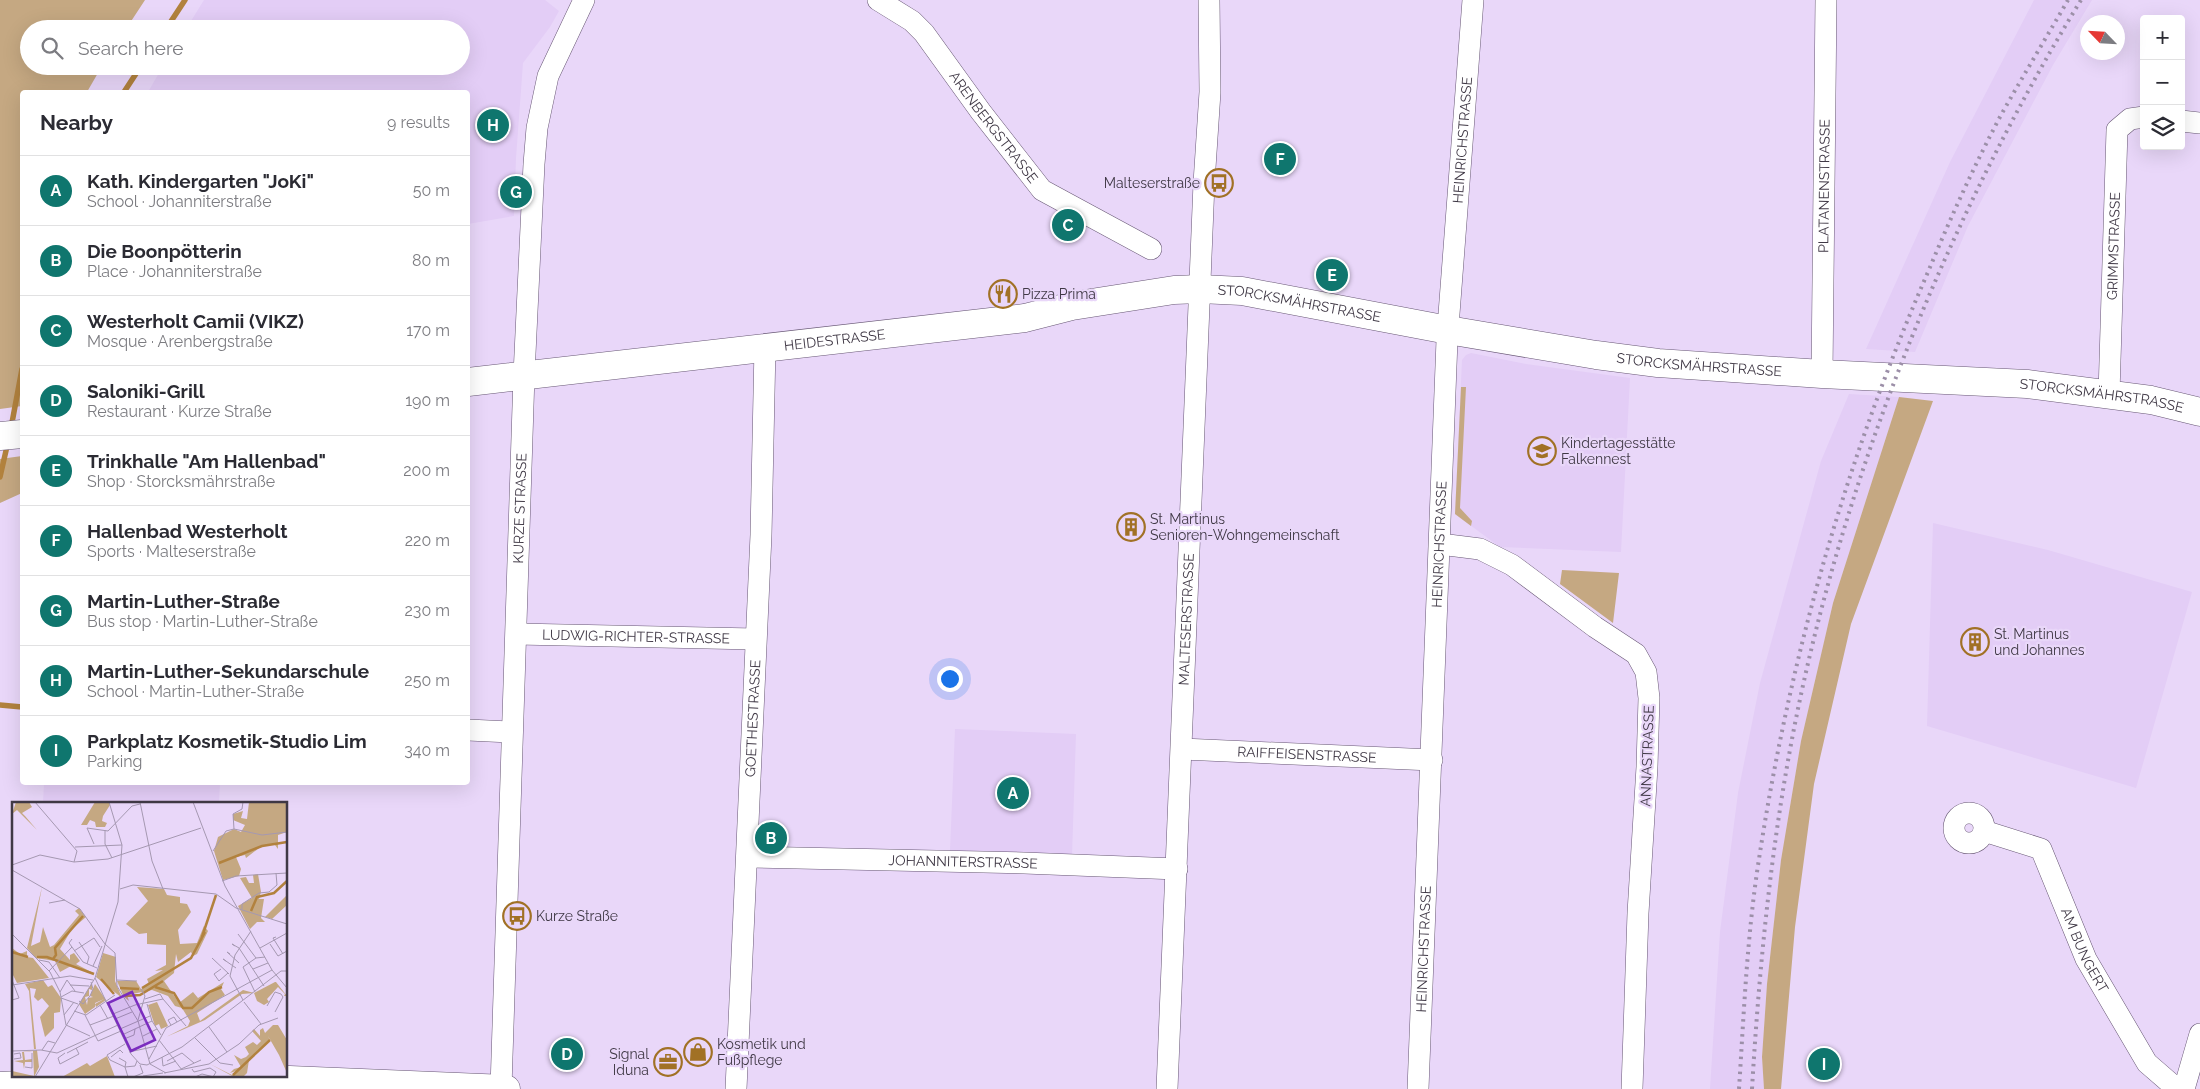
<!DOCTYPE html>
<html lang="en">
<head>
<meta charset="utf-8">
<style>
  body { margin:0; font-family:Raleway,sans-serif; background:#f7f7f7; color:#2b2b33 }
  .controls { position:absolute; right:15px; top:15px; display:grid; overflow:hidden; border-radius:5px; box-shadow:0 5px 20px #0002 }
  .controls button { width:45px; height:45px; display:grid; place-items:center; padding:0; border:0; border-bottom:1px solid #e1e1e2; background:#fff; color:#2b2b33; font:25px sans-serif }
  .compass { position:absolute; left:2080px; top:15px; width:45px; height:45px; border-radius:50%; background:#fff; box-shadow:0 5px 20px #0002; rotate:295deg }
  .you { position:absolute; left:949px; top:678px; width:18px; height:18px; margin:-12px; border:4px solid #fff; border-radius:50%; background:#1a73e8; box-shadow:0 0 0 8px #1a73e833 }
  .badge { display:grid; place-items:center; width:32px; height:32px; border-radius:50%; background:#0f766e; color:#fff; font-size:16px; font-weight:700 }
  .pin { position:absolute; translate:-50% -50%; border:2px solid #fff; box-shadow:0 1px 5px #0006 }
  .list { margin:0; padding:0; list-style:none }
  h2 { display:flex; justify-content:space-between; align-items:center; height:65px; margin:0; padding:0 20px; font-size:21px }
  h2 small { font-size:16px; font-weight:400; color:#7c7c81 }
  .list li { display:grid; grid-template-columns:32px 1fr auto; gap:15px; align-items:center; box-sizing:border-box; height:70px; padding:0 20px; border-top:1px solid #e1e1e2 }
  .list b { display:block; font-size:19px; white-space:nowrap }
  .list p { margin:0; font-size:16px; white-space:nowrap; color:#7c7c81 }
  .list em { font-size:16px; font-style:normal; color:#7c7c81 }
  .icon { flex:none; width:28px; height:28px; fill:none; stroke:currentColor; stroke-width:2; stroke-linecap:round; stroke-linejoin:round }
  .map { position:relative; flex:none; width:2200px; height:1089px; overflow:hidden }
  .search { position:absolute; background:#fff; box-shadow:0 5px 20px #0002; left:20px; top:20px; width:450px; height:55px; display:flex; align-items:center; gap:12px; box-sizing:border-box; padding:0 18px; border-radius:28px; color:#7c7c81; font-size:19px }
  .panel { position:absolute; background:#fff; box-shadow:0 5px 20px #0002; left:20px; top:90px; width:450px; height:695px; border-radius:5px }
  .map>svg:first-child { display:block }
</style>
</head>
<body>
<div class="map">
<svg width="2200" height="1089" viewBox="0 0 2200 1089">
  <rect width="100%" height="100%" fill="#e9d7f9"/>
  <path fill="#e3cdf6" d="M 204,0 L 545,0 L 559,11 L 550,27 L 523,63 L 516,158 L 514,216 L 468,224 L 468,92 L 148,92 L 163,66 L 461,66 L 461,29 L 186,29 Z
    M 2034,0 L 2092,0 L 2053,65 L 1968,226 L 1915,352 L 1866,349 L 1950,162 Z
    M 1471,353 L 1526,364 L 1630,378 L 1621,552 L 1500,547 L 1455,514 L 1462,360 L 1466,355 Z
    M 1849,394 L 1899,397 L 1833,603 L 1801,741 L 1781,860 L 1767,984 L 1762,1057 L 1764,1089 L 1710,1089 L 1720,932 L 1738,793 L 1760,683 L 1821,461 Z
    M 1933,523 L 2048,550 L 2192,592 L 2136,788 L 1927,726 Z
    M 955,729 L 1076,734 L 1072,856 L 950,851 Z
    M 44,783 L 220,783 L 219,803 L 43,803 Z"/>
  <path fill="#c5a882" d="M 0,0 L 145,0 L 126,29 L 29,29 L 29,66 L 102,66 L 87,92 L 22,92 L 22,406 L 0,409 Z
    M 1461,387 L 1466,387 L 1460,508 L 1472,521 L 1471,526 L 1455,514 Z
    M 1899,397 L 1933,401 L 1851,624 L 1814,784 L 1795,927 L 1781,1089 L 1764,1089 L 1762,1057 L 1767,984 L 1781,860 L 1801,741 L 1833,603 Z
    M 22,456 L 22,493 L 0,503 L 0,459 Z
    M 1562,570 L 1619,573 L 1613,623 L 1560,584 Z"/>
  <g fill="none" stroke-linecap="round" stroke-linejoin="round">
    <path stroke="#b2823e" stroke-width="5.5" d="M 166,29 L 185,0
      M 124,92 L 141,66
      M 11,428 L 22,369
      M 0,477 L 8,442
      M 0,705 L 22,707"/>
    <defs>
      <g id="street">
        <path id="s1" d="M 878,0 L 912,21 L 924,33 L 981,112 L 1042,190 L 1151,249"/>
        <path d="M 2181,121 L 2200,123"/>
        <path id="s2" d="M 1822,374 L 1826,0"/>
        <path id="s3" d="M 2109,394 L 2117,130 L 2130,119 L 2144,117"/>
        <path d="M 1440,544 L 1480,549 L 1512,565 L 1595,627 L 1636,654 L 1646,672 L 1649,698 L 1647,767 L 1638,913 L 1632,1089"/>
        <path id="s4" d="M 517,634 L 755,639"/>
        <path d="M 468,730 L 512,732"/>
        <path id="s5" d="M 1182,749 L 1432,760"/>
        <circle cx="1969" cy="828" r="15"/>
        <path id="s6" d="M 1984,831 L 2041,849 L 2086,959 L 2147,1063 L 2177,1089"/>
        <path id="s7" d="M 748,857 L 1024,863 L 1177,869"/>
        <path id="s8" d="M 501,1088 L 524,375 L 534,164 L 537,128 L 548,76 L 584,0"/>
        <path id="s9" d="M 736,1089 L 761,535 L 765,347"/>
        <path id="s10" d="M 1167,1089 L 1204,183 L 1210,92 L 1209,0"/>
        <path id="s11" d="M 1418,1089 L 1447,340 L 1473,0"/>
        <path d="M 2184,1089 L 2200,1034"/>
      </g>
      <g id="secondary">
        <path id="s12" d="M 468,382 L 1025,318 L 1072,306 L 1174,290 L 1200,289 L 1242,291 L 1448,330 L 1596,355 L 1658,363 L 1822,374 L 2027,384 L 2151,400 L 2200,412"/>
        <path d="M 0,436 L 22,434"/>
        <path d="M 0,1086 L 194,1076 L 506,1089"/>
      </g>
    </defs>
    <use href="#street" stroke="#675774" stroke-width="22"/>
    <use href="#secondary" stroke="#675774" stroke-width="29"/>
    <use href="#street" stroke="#fff" stroke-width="21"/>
    <use href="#secondary" stroke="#fff" stroke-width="28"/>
    <path stroke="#9c8fa8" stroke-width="4" stroke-dasharray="2.5 5" stroke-linecap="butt" d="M 1739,1089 C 1744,1012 1747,935 1759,859 C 1790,656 1846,460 1928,272 C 1950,219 1974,166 2001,115 C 2023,76 2046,38 2068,0
      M 1752,1089 C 1759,971 1770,855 1792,739 C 1840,486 1946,220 2081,0"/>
  </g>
  <defs>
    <symbol id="bus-ring" viewBox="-11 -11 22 22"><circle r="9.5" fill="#e9d7f9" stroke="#a17125" stroke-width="1.5"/><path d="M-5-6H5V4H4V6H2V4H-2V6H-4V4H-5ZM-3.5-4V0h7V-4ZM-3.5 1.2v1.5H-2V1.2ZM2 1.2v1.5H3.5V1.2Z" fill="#a17125"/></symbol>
    <symbol id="restaurant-ring" viewBox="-11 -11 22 22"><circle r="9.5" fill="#e9d7f9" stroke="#a17125" stroke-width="1.5"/><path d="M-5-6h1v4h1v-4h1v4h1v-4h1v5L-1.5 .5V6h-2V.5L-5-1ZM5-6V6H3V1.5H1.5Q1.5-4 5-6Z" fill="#a17125"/></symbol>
    <symbol id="school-ring" viewBox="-11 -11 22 22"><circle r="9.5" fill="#e9d7f9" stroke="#a17125" stroke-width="1.5"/><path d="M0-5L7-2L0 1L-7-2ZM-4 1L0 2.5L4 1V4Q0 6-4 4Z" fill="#a17125"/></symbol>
    <symbol id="building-ring" viewBox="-11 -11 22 22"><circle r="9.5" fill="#e9d7f9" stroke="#a17125" stroke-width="1.5"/><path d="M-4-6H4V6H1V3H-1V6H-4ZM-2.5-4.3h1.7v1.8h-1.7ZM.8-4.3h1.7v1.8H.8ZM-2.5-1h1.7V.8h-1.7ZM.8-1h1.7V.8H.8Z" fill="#a17125"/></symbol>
    <symbol id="shop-ring" viewBox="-11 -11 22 22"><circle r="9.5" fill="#e9d7f9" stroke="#a17125" stroke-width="1.5"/><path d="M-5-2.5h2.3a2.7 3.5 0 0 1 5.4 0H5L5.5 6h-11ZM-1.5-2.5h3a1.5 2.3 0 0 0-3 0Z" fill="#a17125"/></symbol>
    <symbol id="office-ring" viewBox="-11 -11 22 22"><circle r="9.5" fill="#e9d7f9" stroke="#a17125" stroke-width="1.5"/><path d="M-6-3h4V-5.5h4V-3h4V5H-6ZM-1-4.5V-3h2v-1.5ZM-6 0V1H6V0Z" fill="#a17125"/></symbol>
  </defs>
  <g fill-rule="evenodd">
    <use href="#bus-ring" x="1203" y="167" width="32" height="32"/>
    <use href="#restaurant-ring" x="987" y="278" width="32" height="32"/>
    <use href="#school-ring" x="1526" y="435" width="32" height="32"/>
    <use href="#building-ring" x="1115" y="511" width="32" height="32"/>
    <use href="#building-ring" x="1959" y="626" width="32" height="32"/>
    <use href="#bus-ring" x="501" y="900" width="32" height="32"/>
    <use href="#shop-ring" x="682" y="1036" width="32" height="32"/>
    <use href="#office-ring" x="652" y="1046" width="32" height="32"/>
  </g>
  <g text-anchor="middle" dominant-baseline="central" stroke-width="4.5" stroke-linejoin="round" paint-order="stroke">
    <g font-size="14" fill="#403946" stroke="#e9d7f9">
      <text stroke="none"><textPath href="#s1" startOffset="174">ARENBERGSTRASSE</textPath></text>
      <text stroke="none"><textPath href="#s11" startOffset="950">HEINRICHSTRASSE</textPath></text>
      <text stroke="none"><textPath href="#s2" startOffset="188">PLATANENSTRASSE</textPath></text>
      <text stroke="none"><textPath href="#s3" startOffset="148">GRIMMSTRASSE</textPath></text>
      <text stroke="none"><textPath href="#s12" startOffset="839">STORCKSMÄHRSTRASSE</textPath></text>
      <text stroke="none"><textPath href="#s12" startOffset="369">HEIDESTRASSE</textPath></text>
      <text stroke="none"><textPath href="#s12" startOffset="1244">STORCKSMÄHRSTRASSE</textPath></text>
      <text stroke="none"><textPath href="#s12" startOffset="1648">STORCKSMÄHRSTRASSE</textPath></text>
      <text stroke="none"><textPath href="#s8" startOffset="580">KURZE STRASSE</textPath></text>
      <text stroke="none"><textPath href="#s11" startOffset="545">HEINRICHSTRASSE</textPath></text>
      <text stroke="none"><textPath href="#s10" startOffset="470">MALTESERSTRASSE</textPath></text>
      <text stroke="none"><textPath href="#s4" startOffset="119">LUDWIG-RICHTER-STRASSE</textPath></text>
      <text stroke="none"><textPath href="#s9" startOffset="371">GOETHESTRASSE</textPath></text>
      <text stroke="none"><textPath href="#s5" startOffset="125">RAIFFEISENSTRASSE</textPath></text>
      <text transform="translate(1647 756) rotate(-88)">ANNASTRASSE</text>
      <text stroke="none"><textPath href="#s7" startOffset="215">JOHANNITERSTRASSE</textPath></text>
      <text stroke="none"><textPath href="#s11" startOffset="140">HEINRICHSTRASSE</textPath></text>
      <text stroke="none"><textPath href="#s6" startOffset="170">AM BUNGERT</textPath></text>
    </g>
    <g font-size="14" fill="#403946" stroke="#e9d7f9" text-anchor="start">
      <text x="1200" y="183" text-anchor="end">Malteserstraße</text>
      <text x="1022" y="294">Pizza Prima</text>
      <text x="1561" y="443">Kindertagesstätte<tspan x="1561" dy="16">Falkennest</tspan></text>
      <text x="1150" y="519">St. Martinus<tspan x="1150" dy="16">Senioren-Wohngemeinschaft</tspan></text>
      <text x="1994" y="634">St. Martinus<tspan x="1994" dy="16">und Johannes</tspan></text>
      <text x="536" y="916">Kurze Straße</text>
      <text x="717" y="1044">Kosmetik und<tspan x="717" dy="16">Fußpflege</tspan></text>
      <text x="649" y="1054" text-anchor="end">Signal<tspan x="649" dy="16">Iduna</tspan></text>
    </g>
  </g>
  <g transform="translate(12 802)">
    <rect width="275" height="275" fill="#e9d7f9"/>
    <path d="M 4,0 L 17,0 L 20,5 L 10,11 L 13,14 L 25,28 L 5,8 L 0,12 ZM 83,0 L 97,0 L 98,3 L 91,14 L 90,19 L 95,21 L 93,25 L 84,25 L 83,20 L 78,18 L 75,23 L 69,23 ZM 237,0 L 275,0 L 275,30 L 266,33 L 266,47 L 263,43 L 251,43 L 234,56 L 233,53 L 224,55 L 229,67 L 227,74 L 211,78 L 202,49 L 206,35 L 222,27 L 229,30 L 233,23 L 221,18 L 221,12 L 231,9 L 229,16 L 235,17 ZM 246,72 L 249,90 L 247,97 L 252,97 L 249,116 L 253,120 L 245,120 L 238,127 L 226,104 L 240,96 L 228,76 L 234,75 L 237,81 L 242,81 L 241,73 ZM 30,85 L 19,144 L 28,140 L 31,125 L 38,145 L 42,143 L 67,113 L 63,109 L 67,106 L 74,115 L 60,127 L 48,147 L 58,158 L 58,153 L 62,151 L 68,159 L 64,162 L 83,172 L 59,164 L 48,170 L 43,159 L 24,156 L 15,146 ZM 125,85 L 152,87 L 155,93 L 168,95 L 168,101 L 175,102 L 179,110 L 166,128 L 168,142 L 185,141 L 198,109 L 192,124 L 196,129 L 185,152 L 181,154 L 179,150 L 166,160 L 164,152 L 162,171 L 152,179 L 167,201 L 181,190 L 186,196 L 212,180 L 209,187 L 213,193 L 185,211 L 188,219 L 231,188 L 242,191 L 230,192 L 193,218 L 154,235 L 176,224 L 178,219 L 170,206 L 163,204 L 156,194 L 140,188 L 115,193 L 117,199 L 112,195 L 105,179 L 124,179 L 129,187 L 137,182 L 135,177 L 151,168 L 143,169 L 154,163 L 154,143 L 135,142 L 135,131 L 127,132 L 114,122 L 136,99 ZM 275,93 L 275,103 L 260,117 L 253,115 ZM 0,146 L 8,152 L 15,149 L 15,155 L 21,156 L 37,176 L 5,181 L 0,171 ZM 91,151 L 104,155 L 103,179 L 110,196 L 84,175 ZM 31,178 L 36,185 L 40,183 L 49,196 L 48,210 L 42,211 L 42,226 L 33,235 L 28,215 L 37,204 L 30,196 L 26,199 L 22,195 L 24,187 L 18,186 L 24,247 L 22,247 L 17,189 L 13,182 ZM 263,180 L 264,180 L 275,194 L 272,194 L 273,192 L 266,185 L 255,197 L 257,200 L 252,203 L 245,199 L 242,191 ZM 80,181 L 80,188 L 77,187 L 77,194 L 73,195 L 75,203 L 76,196 L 81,195 L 78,194 L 83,182 L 94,198 L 84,205 L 83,202 L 92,197 L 83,201 L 83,205 L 73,212 L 67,202 ZM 145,200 L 156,224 L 149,227 L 147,222 L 143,224 L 136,203 ZM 261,223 L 266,223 L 275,238 L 275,271 L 267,253 L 256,234 L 258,238 L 237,258 L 235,271 L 231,275 L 222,275 L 198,262 L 220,273 L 224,269 L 218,271 L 222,267 L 229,265 L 222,253 L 229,257 L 234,255 L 237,252 L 233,245 L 241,240 L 245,243 L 249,239 L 240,229 L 242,227 L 248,234 L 248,228 L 251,226 L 253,231 ZM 25,248 L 27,265 L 22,275 L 0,275 L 0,269 L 22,274 L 21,249 L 12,250 L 13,258 L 20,257 L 20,260 L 13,260 L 12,267 L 11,261 L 2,259 L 11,258 L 10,250 ZM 95,254 L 103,275 L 50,275 L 75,261 L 78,264 Z" fill="#c5a882"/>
    <path fill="none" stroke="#b2823e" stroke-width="2.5" d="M 207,61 L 250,44 L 275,40M 239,109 L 245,95 L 262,91 L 275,79M 189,138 L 204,93M 0,150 L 16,155M 25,155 L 35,155 L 82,172M 41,157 L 44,153 L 43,146 L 71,114M 89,177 L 102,192M 143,185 L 162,191 L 171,206 L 180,206 L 197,190 L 210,185M 108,186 L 127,187M 130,186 L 179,156 L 193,130M 113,194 L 128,193 L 151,179M 221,273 L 258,238"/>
    <path fill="none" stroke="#a598b1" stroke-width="1" d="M 23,0 L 65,49 L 62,60M 128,0 L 140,59 L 151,87M 181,0 L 213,84 L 260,168 L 275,186M 222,27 L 250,33 L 275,30M 222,27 L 221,12 L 230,7 L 231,0M 93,28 L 93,42 L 100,56M 82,42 L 75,26 L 96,29 L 120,4 L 128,2M 63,45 L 110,43M 201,49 L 214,29 L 222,27M 0,63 L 28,53 L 62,60 L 96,57 L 189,26M 0,68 L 68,107 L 93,142M 210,79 L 224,74 L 275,71M 108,87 L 121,83 L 204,92 L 224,106 L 275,122M 37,101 L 53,98M 230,107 L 230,102 L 247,91 L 257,90 L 265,83 L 264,71M 0,132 L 38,170 L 48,190 L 54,223M 226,132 L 244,156M 264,135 L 261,136 L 271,152M 60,137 L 57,141 L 71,160 L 85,166M 67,140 L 77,155 L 75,162M 93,142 L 103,151 L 105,184 L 126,219 L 138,262 L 154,271M 258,142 L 266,154 L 275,149M 223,144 L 220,142 L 227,146 L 252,184M 248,146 L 275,131M 62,149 L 82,136 L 88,145M 218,152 L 215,150 L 227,161M 200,156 L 217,172M 27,158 L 37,160 L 48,176M 214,159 L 211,157 L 224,166M 81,164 L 90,144M 209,167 L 202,172 L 207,179 L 216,171M 241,167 L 256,161M 37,169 L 60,145M 83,176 L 119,252 L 128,262 L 135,263 L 170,245 L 269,169 L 275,169M 0,178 L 7,196 L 0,198M 104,178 L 125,179M 0,183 L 58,174 L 81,178M 58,183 L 77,184M 48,190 L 55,178 L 63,189M 243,190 L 231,165 L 244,156 L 253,155M 49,195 L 60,189 L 72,191M 49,196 L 66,202M 133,197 L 148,192 L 151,197M 231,198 L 218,174 L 223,153 L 239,129M 67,199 L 71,202 L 78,194 L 81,187 L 79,180M 232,200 L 249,222M 135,202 L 140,219 L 149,233M 88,203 L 96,217M 255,204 L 263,190 L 269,192 L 271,195 L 263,210M 62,209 L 74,213 L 103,193M 101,212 L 123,203 L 151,197 L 174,224M 52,213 L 62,200M 73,213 L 86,239 L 109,229M 103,217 L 120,210M 126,218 L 133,194 L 129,187M 54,223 L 78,234M 78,223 L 102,214M 159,223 L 156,218 L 162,215 L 165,220M 197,225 L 215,250M 108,227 L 138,214M 110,233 L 140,219M 131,234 L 145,227M 183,236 L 208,261 L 221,263M 112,237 L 122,233 L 123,227M 147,238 L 170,268M 113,242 L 95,253 L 98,258 L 113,265 L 116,275M 30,248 L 36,239 L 43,241M 0,249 L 29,248 L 45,251 L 106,223M 117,250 L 145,244M 53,251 L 46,256 L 48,262 L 67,252 L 64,246M 55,251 L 76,240M 2,252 L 8,251 L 9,256 L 2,257M 99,255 L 108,248 L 111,251M 150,255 L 151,264 L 164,259M 107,256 L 114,260 L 113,265 L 123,264 L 125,259M 137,257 L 154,226 L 260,168M 155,259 L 170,251 L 182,261M 13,265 L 20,266 L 20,251M 169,267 L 189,258M 180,267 L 182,270 L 198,266 L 204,270 L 201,275M 152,271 L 197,262 L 227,242 L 247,223 L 266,216M 131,274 L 151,271M 23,275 L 83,176 L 106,100 L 110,43 L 97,0M 121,275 L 131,271 L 128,263M 183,275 L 190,272 L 202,275"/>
    <path fill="#7b2cbf" fill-opacity="0.15" stroke="#7b2cbf" stroke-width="2.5" d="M 120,190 L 143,238 L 119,249 L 96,201 Z"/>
    <rect width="275" height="275" fill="none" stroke="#403946" stroke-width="2.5"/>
  </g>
</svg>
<div class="controls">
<button>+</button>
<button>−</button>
<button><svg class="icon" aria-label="layers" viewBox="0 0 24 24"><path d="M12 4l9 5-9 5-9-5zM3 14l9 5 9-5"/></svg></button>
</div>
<svg class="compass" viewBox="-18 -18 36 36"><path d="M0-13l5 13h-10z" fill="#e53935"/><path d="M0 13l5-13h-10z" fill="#7c7c81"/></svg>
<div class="you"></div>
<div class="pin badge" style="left:1013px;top:793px">A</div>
<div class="pin badge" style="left:771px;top:838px">B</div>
<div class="pin badge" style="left:1068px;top:225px">C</div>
<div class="pin badge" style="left:567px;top:1054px">D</div>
<div class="pin badge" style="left:1332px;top:275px">E</div>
<div class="pin badge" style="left:1280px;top:159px">F</div>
<div class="pin badge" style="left:516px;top:192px">G</div>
<div class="pin badge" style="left:493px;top:125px">H</div>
<div class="pin badge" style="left:1824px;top:1064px">I</div>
<div class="search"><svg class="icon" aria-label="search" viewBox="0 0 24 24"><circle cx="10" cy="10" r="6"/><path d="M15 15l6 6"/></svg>Search here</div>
<section class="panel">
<h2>Nearby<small>9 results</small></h2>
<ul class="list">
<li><span class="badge">A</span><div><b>Kath. Kindergarten &quot;JoKi&quot;</b><p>School · Johanniterstraße</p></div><em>50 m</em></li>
<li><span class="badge">B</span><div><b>Die Boonpötterin</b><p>Place · Johanniterstraße</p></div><em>80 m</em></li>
<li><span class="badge">C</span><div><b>Westerholt Camii (VIKZ)</b><p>Mosque · Arenbergstraße</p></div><em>170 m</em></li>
<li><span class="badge">D</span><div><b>Saloniki-Grill</b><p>Restaurant · Kurze Straße</p></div><em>190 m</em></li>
<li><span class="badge">E</span><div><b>Trinkhalle &quot;Am Hallenbad&quot;</b><p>Shop · Storcksmährstraße</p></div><em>200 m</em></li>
<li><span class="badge">F</span><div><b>Hallenbad Westerholt</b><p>Sports · Malteserstraße</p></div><em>220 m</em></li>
<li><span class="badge">G</span><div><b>Martin-Luther-Straße</b><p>Bus stop · Martin-Luther-Straße</p></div><em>230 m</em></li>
<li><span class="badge">H</span><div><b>Martin-Luther-Sekundarschule</b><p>School · Martin-Luther-Straße</p></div><em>250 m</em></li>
<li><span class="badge">I</span><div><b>Parkplatz Kosmetik-Studio Lim</b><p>Parking</p></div><em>340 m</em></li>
</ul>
</section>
</div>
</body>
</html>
